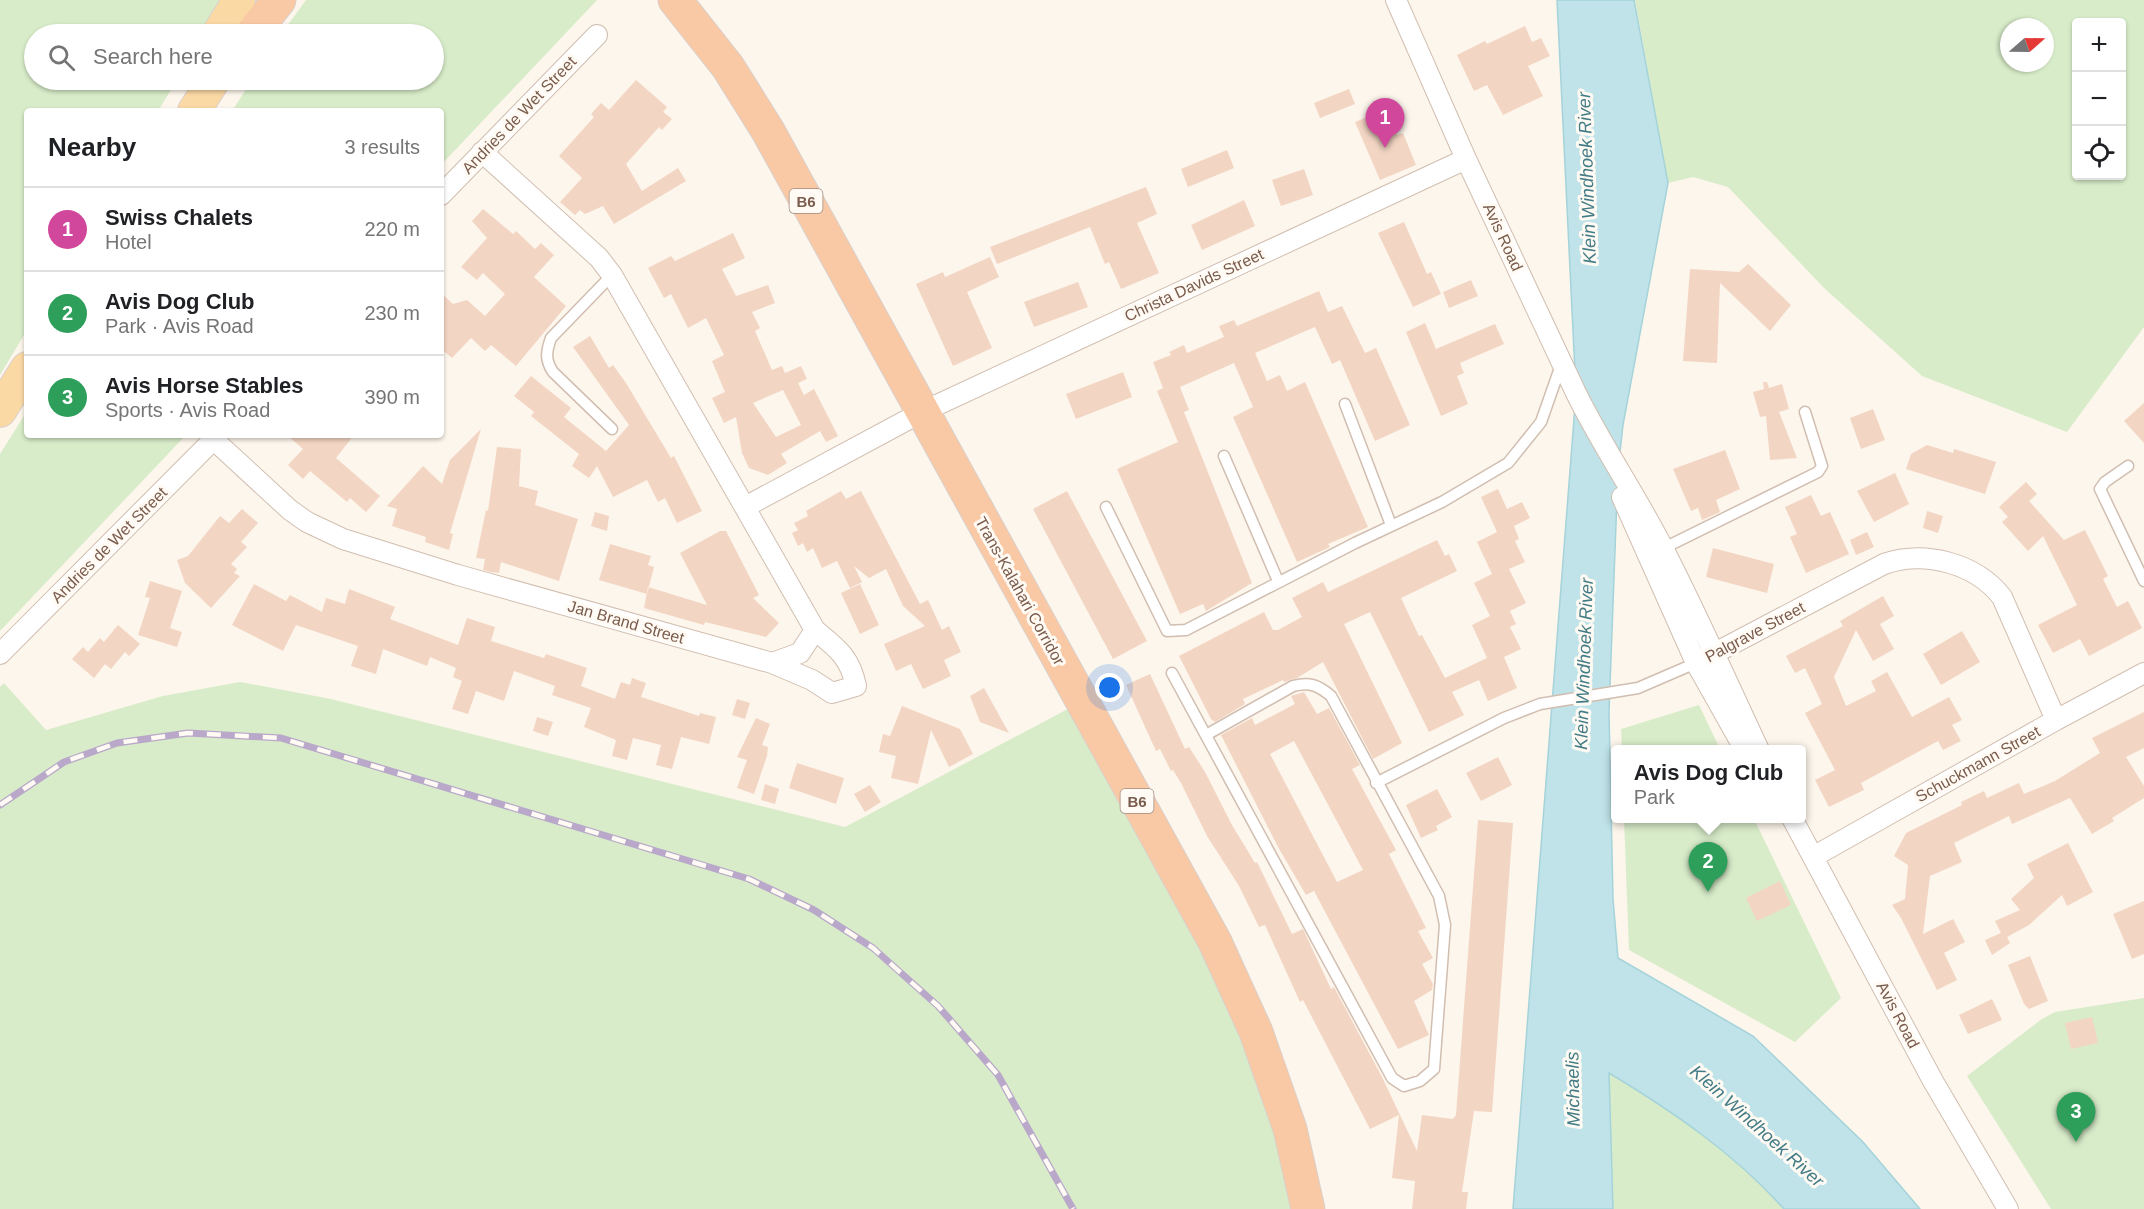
<!DOCTYPE html>
<html lang="en">
<head>
<meta charset="utf-8">
<style>
  body { margin:0; font-family:Helvetica,sans-serif; background:#f6f6f6; color:#202124 }
  .controls { position:absolute; right:18px; top:18px; display:grid; overflow:hidden; border-radius:6px; box-shadow:0 2px 4px #0004 }
  .controls button { width:54px; height:54px; display:grid; place-items:center; padding:0; border:0; border-bottom:2px solid #e0e0e0; background:#fff; color:#202124; font:30px sans-serif }
  .compass { position:absolute; left:2000px; top:18px; width:54px; height:54px; border-radius:50%; background:#fff; box-shadow:0 2px 4px #0004; rotate:70deg }
  .you { position:absolute; left:1110px; top:688px; width:21px; height:21px; margin:-15px; border:4px solid #fff; border-radius:50%; background:#1a73e8; box-shadow:0 0 0 9px #1a73e833 }
  .badge { display:grid; place-items:center; width:39px; height:39px; border-radius:50%; background:#db2777; color:#fff; font-size:20px; font-weight:700 }
  .pin { position:absolute; translate:-50% -50px; filter:drop-shadow(0 2px 3px #0008) }
  .pin::after { content:''; position:absolute; top:32px; width:21px; height:18px; background:inherit; clip-path:polygon(0 0,100% 0,50% 100%) }
  .popup { position:absolute; left:1611px; top:745px; width:195px; height:78px; box-sizing:border-box; display:grid; place-content:center; border-radius:6px; background:#fff; filter:drop-shadow(0 2px 4px #0005); font-size:20px; white-space:nowrap; color:#757577 }
  .popup b { font-size:22px; color:#202124 }
  .popup::after { content:''; position:absolute; left:50%; top:100%; margin-left:-12px; border:12px solid transparent; border-top-color:#fff }
  .list { margin:0; padding:0; list-style:none }
  h2 { display:flex; justify-content:space-between; align-items:center; height:78px; margin:0; padding:0 24px; font-size:26px }
  h2 small { font-size:20px; font-weight:400; color:#757577 }
  .list li { display:grid; grid-template-columns:39px 1fr auto; gap:18px; align-items:center; box-sizing:border-box; height:84px; padding:0 24px; border-top:2px solid #e0e0e0 }
  .list b { display:block; font-size:22px; white-space:nowrap }
  .list p { margin:0; font-size:20px; white-space:nowrap; color:#757577 }
  .list em { font-size:20px; font-style:normal; color:#757577 }
  .icon { flex:none; width:33px; height:33px; fill:none; stroke:currentColor; stroke-width:2; stroke-linecap:round; stroke-linejoin:round }
  .map { position:relative; flex:none; width:2144px; height:1209px; overflow:hidden }
  .search { position:absolute; background:#fff; box-shadow:0 2px 4px #0004; left:24px; top:24px; width:420px; height:66px; display:flex; align-items:center; gap:15px; box-sizing:border-box; padding:0 21px; border-radius:33px; color:#757577; font-size:22px }
  .panel { position:absolute; background:#fff; box-shadow:0 2px 4px #0004; left:24px; top:108px; width:420px; height:330px; border-radius:6px }
  .map>svg:first-child { display:block }
</style>
</head>
<body>
<div class="map">
<svg width="2144" height="1209" viewBox="0 0 2144 1209">
  <rect width="100%" height="100%" fill="#fdf6ec"/>
  <path fill="#d8ecc9" fill-rule="evenodd" d="M 0,0 L 225,0 L 204,34 L 34,34 L 34,80 L 177,80 L 158,111 L 27,111 L 27,330 L 0,375 Z
    M 306,0 L 597,0 L 441,165 L 441,111 L 232,111 L 252,80 L 434,80 L 434,34 L 281,34 Z
    M 1635,0 L 2144,0 L 2144,327 L 2067,432 L 1922,376 L 1824,288 L 1728,187 L 1693,177 L 1668,183 ZM 2076,22 L 2122,22 L 2122,176 L 2076,176 ZM 2009,27 L 2045,27 L 2045,63 L 2009,63 Z
    M 27,411 L 27,435 L 186,435 L 0,631 L 0,454 Z
    M 240,682 L 331,699 L 845,827 L 1081,702 L 1256,1032 L 1308,1209 L 0,1209 L 0,687 L 4,683 L 46,730 L 163,696 Z
    M 1699,705 L 1720,749 L 1622,749 L 1621,729 Z
    M 1624,819 L 1754,819 L 1841,998 L 1795,1042 L 1629,950 Z
    M 2144,998 L 2144,1209 L 2051,1209 L 1967,1076 L 2042,1019 L 2055,1012 Z
    M 1608,1073 C 1672,1111 1734,1153 1784,1209 L 1613,1209 Z"/>
  <path fill="#bfe3e8" stroke="#a5d3da" stroke-width="1.5" d="M 1557,0 L 1634,0 L 1668,183 L 1623,425 L 1618,470 L 1609,712 L 1613,899 L 1618,958 L 1753,1036 L 1863,1142 L 1920,1209 L 1784,1209 C 1734,1153 1672,1111 1609,1073 L 1613,1209 L 1513,1209 L 1576,393 Z"/>
  <path fill="#f3d5c3" fill-rule="evenodd" d="M 1525,26 L 1532,42 L 1541,38 L 1550,56 L 1528,66 L 1543,96 L 1503,115 L 1487,85 L 1474,91 L 1457,55 L 1485,41 L 1487,44 Z
    M 636,80 L 667,107 L 663,112 L 672,119 L 662,130 L 659,127 L 626,164 L 642,191 L 678,168 L 686,181 L 614,224 L 603,206 L 585,214 L 580,210 L 575,215 L 560,202 L 582,178 L 559,156 L 594,117 L 591,114 L 601,103 L 609,110 Z
    M 1349,89 L 1355,104 L 1320,118 L 1314,103 Z
    M 1372,115 L 1378,130 L 1393,124 L 1397,135 L 1403,133 L 1416,165 L 1380,180 L 1355,122 Z
    M 1227,150 L 1234,168 L 1188,187 L 1181,169 Z
    M 1304,169 L 1313,195 L 1281,206 L 1272,180 Z
    M 1146,187 L 1157,214 L 1137,223 L 1159,273 L 1121,289 L 1109,262 L 1105,264 L 1090,227 L 997,264 L 990,247 Z
    M 1244,200 L 1255,226 L 1202,250 L 1191,225 Z
    M 483,209 L 513,234 L 516,231 L 535,249 L 541,243 L 554,255 L 534,277 L 566,306 L 516,366 L 491,345 L 485,351 L 471,338 L 452,358 L 441,349 L 441,293 L 453,304 L 467,300 L 485,316 L 505,294 L 483,273 L 477,280 L 461,267 L 487,238 L 472,221 Z
    M 1404,222 L 1427,274 L 1431,272 L 1441,294 L 1413,307 L 1378,233 Z
    M 733,233 L 745,258 L 722,269 L 736,296 L 768,285 L 775,303 L 752,312 L 760,328 L 755,331 L 772,370 L 782,366 L 785,373 L 801,366 L 807,379 L 798,383 L 804,395 L 814,389 L 838,436 L 826,442 L 820,431 L 781,454 L 787,463 L 768,475 L 749,468 L 742,453 L 736,417 L 724,423 L 712,398 L 725,392 L 712,361 L 724,355 L 706,318 L 688,328 L 671,294 L 664,298 L 648,268 L 671,256 L 675,261 ZM 783,390 L 801,425 L 776,437 L 753,403 Z
    M 990,257 L 999,277 L 967,292 L 992,348 L 953,366 L 916,284 L 943,272 L 945,277 Z
    M 1748,264 L 1791,305 L 1770,331 L 1720,283 L 1717,363 L 1683,361 L 1690,269 L 1739,272 Z
    M 1471,280 L 1478,296 L 1449,308 L 1443,292 Z
    M 1078,282 L 1088,307 L 1034,327 L 1024,302 Z
    M 1319,291 L 1328,312 L 1342,306 L 1365,353 L 1376,348 L 1410,425 L 1375,441 L 1340,360 L 1332,364 L 1315,327 L 1255,353 L 1267,381 L 1280,375 L 1287,391 L 1305,382 L 1368,527 L 1328,544 L 1330,547 L 1297,562 L 1233,417 L 1253,407 L 1234,363 L 1180,387 L 1189,410 L 1184,412 L 1252,583 L 1206,611 L 1203,604 L 1180,614 L 1117,469 L 1178,442 L 1157,391 L 1163,388 L 1153,362 L 1171,355 L 1169,352 L 1184,345 L 1187,353 L 1224,337 L 1219,326 L 1234,320 L 1237,326 Z
    M 1425,323 L 1436,349 L 1495,324 L 1504,344 L 1460,363 L 1464,373 L 1457,376 L 1468,404 L 1441,416 L 1406,332 Z
    M 590,336 L 609,368 L 613,365 L 626,383 L 671,458 L 674,456 L 702,511 L 677,523 L 665,498 L 658,502 L 647,480 L 613,497 L 597,466 L 589,478 L 572,466 L 579,454 L 531,416 L 534,412 L 514,396 L 531,376 L 571,408 L 564,417 L 606,451 L 629,425 L 573,347 Z
    M 1123,372 L 1132,397 L 1076,419 L 1066,394 Z
    M 1763,382 L 1767,382 L 1769,388 L 1782,384 L 1789,409 L 1779,412 L 1797,458 L 1770,460 L 1766,416 L 1760,417 L 1753,392 L 1764,389 Z
    M 2144,403 L 2144,443 L 2124,421 Z
    M 1873,409 L 1885,440 L 1861,449 L 1850,418 Z
    M 481,429 L 450,533 L 453,534 L 449,550 L 425,542 L 426,537 L 392,526 L 397,509 L 387,506 L 423,466 L 442,484 L 450,460 Z
    M 287,435 L 354,435 L 336,458 L 380,496 L 366,512 L 350,498 L 347,502 L 310,471 L 303,479 L 288,465 L 303,449 Z
    M 1927,445 L 1953,453 L 1954,449 L 1996,462 L 1985,494 L 1906,469 L 1911,454 Z
    M 497,447 L 521,449 L 519,486 L 538,491 L 535,505 L 578,519 L 559,581 L 501,562 L 499,573 L 491,572 L 483,570 L 485,559 L 476,558 L 486,510 L 488,511 Z
    M 1725,450 L 1740,489 L 1716,500 L 1720,512 L 1702,520 L 1698,508 L 1691,511 L 1673,469 Z
    M 1895,473 L 1909,504 L 1874,522 L 1857,491 Z
    M 2026,482 L 2037,494 L 2029,501 L 2064,540 L 2085,530 L 2108,576 L 2103,579 L 2117,607 L 2128,601 L 2142,628 L 2089,656 L 2080,639 L 2053,653 L 2038,625 L 2077,605 L 2043,536 L 2028,551 L 2002,522 L 2008,517 L 1999,507 Z
    M 1498,489 L 1507,509 L 1522,502 L 1530,518 L 1514,526 L 1519,539 L 1515,541 L 1525,562 L 1509,569 L 1526,603 L 1510,611 L 1516,624 L 1510,627 L 1521,649 L 1504,657 L 1517,688 L 1488,701 L 1479,680 L 1452,692 L 1464,715 L 1429,732 L 1370,612 L 1344,624 L 1402,743 L 1373,759 L 1323,662 L 1297,678 L 1284,682 L 1283,680 L 1243,699 L 1245,704 L 1215,722 L 1211,719 L 1179,656 L 1264,612 L 1273,630 L 1278,630 L 1302,617 L 1292,598 L 1323,582 L 1328,592 L 1437,540 L 1445,556 L 1449,554 L 1457,571 L 1401,598 L 1419,636 L 1422,635 L 1445,678 L 1487,658 L 1472,625 L 1490,616 L 1474,583 L 1492,574 L 1477,542 L 1497,532 L 1481,497 Z
    M 841,491 L 846,499 L 861,491 L 920,604 L 928,600 L 942,630 L 949,626 L 961,652 L 944,660 L 951,676 L 923,689 L 911,664 L 896,671 L 884,644 L 925,626 L 903,606 L 886,569 L 869,578 L 854,566 L 862,582 L 850,588 L 837,561 L 822,568 L 813,548 L 807,552 L 803,543 L 798,546 L 792,533 L 798,530 L 794,523 L 808,516 L 806,511 Z
    M 1067,491 L 1147,641 L 1113,659 L 1033,509 Z
    M 1811,495 L 1821,516 L 1830,512 L 1849,554 L 1806,573 L 1790,537 L 1797,534 L 1785,507 Z
    M 242,509 L 258,523 L 241,542 L 247,547 L 231,564 L 237,569 L 234,573 L 240,576 L 211,608 L 185,583 L 177,560 L 188,556 L 220,516 L 229,523 Z
    M 1927,511 L 1943,516 L 1938,533 L 1923,528 Z
    M 595,512 L 609,516 L 607,531 L 591,526 Z
    M 720,531 L 726,531 L 759,595 L 753,598 L 779,623 L 766,637 L 705,622 L 704,625 L 644,608 L 648,587 L 707,605 L 680,553 Z
    M 1867,532 L 1874,547 L 1856,555 L 1850,540 Z
    M 610,544 L 651,556 L 648,565 L 654,567 L 647,594 L 599,580 Z
    M 1713,548 L 1774,564 L 1767,593 L 1706,577 Z
    M 150,581 L 182,591 L 170,628 L 182,632 L 177,647 L 138,635 L 150,598 L 145,597 Z
    M 254,584 L 286,601 L 290,595 L 322,612 L 326,598 L 345,604 L 349,589 L 395,607 L 390,619 L 458,645 L 467,618 L 495,627 L 491,641 L 544,658 L 546,654 L 587,668 L 581,686 L 615,699 L 621,682 L 630,685 L 632,678 L 646,683 L 641,697 L 699,716 L 700,713 L 716,717 L 709,744 L 681,737 L 672,769 L 656,765 L 661,745 L 633,738 L 627,760 L 612,756 L 616,740 L 584,727 L 591,708 L 552,695 L 555,686 L 514,671 L 504,701 L 476,691 L 468,714 L 452,709 L 462,681 L 453,677 L 456,668 L 430,657 L 427,666 L 383,649 L 376,674 L 351,666 L 358,646 L 296,625 L 283,651 L 232,625 Z
    M 860,584 L 879,625 L 860,634 L 841,593 Z
    M 1883,596 L 1894,616 L 1880,624 L 1894,649 L 1873,661 L 1856,630 L 1834,677 L 1846,706 L 1876,691 L 1871,681 L 1887,672 L 1912,717 L 1949,697 L 1962,720 L 1952,725 L 1961,741 L 1943,750 L 1938,741 L 1861,783 L 1864,790 L 1829,807 L 1815,780 L 1835,770 L 1805,713 L 1822,704 L 1805,668 L 1795,673 L 1786,656 L 1843,626 L 1840,621 Z
    M 118,625 L 140,644 L 129,656 L 125,652 L 111,669 L 105,664 L 94,678 L 72,659 L 83,647 L 88,652 L 100,638 L 104,642 Z
    M 1962,631 L 1980,662 L 1941,685 L 1923,654 Z
    M 1150,674 L 1185,749 L 1189,747 L 1205,772 L 1232,825 L 1255,863 L 1257,862 L 1292,934 L 1303,929 L 1331,989 L 1334,987 L 1382,1077 L 1417,1151 L 1422,1115 L 1453,1119 L 1456,1115 L 1478,820 L 1513,823 L 1492,1112 L 1474,1111 L 1462,1192 L 1468,1192 L 1466,1209 L 1412,1209 L 1415,1181 L 1392,1178 L 1399,1115 L 1370,1129 L 1303,1000 L 1300,1002 L 1265,925 L 1259,927 L 1239,886 L 1207,836 L 1181,783 L 1173,770 L 1171,771 L 1160,749 L 1156,751 L 1126,685 Z
    M 984,688 L 1009,733 L 980,722 L 970,696 Z
    M 1304,692 L 1317,714 L 1329,708 L 1360,765 L 1352,769 L 1396,850 L 1389,854 L 1426,928 L 1418,931 L 1433,958 L 1422,964 L 1433,984 L 1432,990 L 1414,1001 L 1429,1035 L 1398,1049 L 1314,891 L 1306,895 L 1278,847 L 1221,735 L 1252,718 L 1255,725 L 1295,704 L 1291,696 ZM 1294,741 L 1363,870 L 1337,882 L 1270,754 Z
    M 737,699 L 750,703 L 745,719 L 732,715 Z
    M 902,706 L 960,729 L 973,754 L 949,767 L 931,730 L 918,784 L 891,778 L 896,756 L 879,752 L 883,734 L 890,736 Z
    M 2144,712 L 2144,748 L 2126,757 L 2144,786 L 2144,798 L 2112,818 L 2114,821 L 2092,834 L 2070,798 L 2012,824 L 2009,816 L 1954,843 L 1962,862 L 1930,876 L 1923,934 L 1953,919 L 1965,942 L 1944,953 L 1957,980 L 1937,990 L 1901,918 L 1892,905 L 1905,899 L 1908,865 L 1894,856 L 1906,833 L 1962,805 L 1961,802 L 1984,791 L 1987,798 L 2019,783 L 2024,794 L 2055,781 L 2100,753 L 2092,738 Z
    M 537,717 L 553,722 L 548,736 L 533,731 Z
    M 756,718 L 770,724 L 762,745 L 768,747 L 767,756 L 754,794 L 737,788 L 747,760 L 737,757 Z
    M 1498,757 L 1512,785 L 1481,801 L 1466,773 Z
    M 797,763 L 844,778 L 836,804 L 789,788 Z
    M 765,784 L 779,789 L 775,804 L 761,800 Z
    M 870,785 L 881,802 L 865,812 L 854,794 Z
    M 1437,789 L 1452,817 L 1436,826 L 1438,830 L 1421,838 L 1406,805 Z
    M 2068,843 L 2093,892 L 2067,906 L 2062,895 L 2029,925 L 2007,937 L 2010,943 L 1992,955 L 1985,940 L 2001,933 L 1995,921 L 2020,910 L 2011,899 L 2034,878 L 2027,864 Z
    M 1780,881 L 1791,905 L 1757,921 L 1746,898 Z
    M 2144,901 L 2144,954 L 2132,959 L 2113,914 Z
    M 2030,956 L 2048,1001 L 2029,1009 L 2024,1004 L 2008,965 Z
    M 1992,999 L 2002,1020 L 1968,1034 L 1959,1015 Z
    M 2092,1017 L 2098,1043 L 2071,1049 L 2065,1023 Z"/>
  <g fill="none" stroke-linecap="round" stroke-linejoin="round">
    <defs>
      <path id="service" d="M 612,275 L 551,338 C 546,352 545,360 553,372 L 612,429
        M 1345,404 L 1391,525
        M 1224,456 L 1278,581
        M 2128,466 L 2105,482 L 2100,489 L 2144,581
        M 1106,507 L 1167,631 L 1186,630 L 1355,543 L 1442,502 L 1508,463 L 1541,422 L 1561,365
        M 1664,548 L 1818,472 L 1822,466 L 1805,412
        M 1172,673 L 1392,1078 L 1404,1086 L 1420,1081 L 1434,1069 L 1445,925 L 1439,896 L 1331,696 C 1318,685 1310,682 1293,686 L 1206,735
        M 1376,783 L 1504,718 L 1540,704 L 1638,688 L 1696,663"/>
      <path id="minor" d="M 1396,0 L 1466,159 L 1576,393 C 1602,446 1636,495 1663,548 C 1697,614 1727,682 1759,750
        M 441,195 L 597,35
        M 214,440 L 290,510 L 307,522 L 343,539 L 458,575 L 772,663 L 812,680 L 832,693 L 856,686 C 850,657 837,648 815,630 L 612,275 L 599,258 L 482,152
        M 1622,497 L 1696,663 L 1745,750
        M 745,507 L 922,412 L 1466,159
        M 0,654 L 218,435
        M 772,663 L 800,653 L 815,630
        M 1696,663 L 1884,564 C 1925,550 1975,563 2002,597 L 2056,720
        M 1792,818 L 1933,1081 L 2008,1209
        M 1813,857 L 2056,720 L 2144,673"/>
      <path id="primary" d="M 218,34 L 239,0
        M 194,111 L 214,80
        M 0,411 L 27,368"/>
      <path id="trunk" d="M 675,0 L 728,67 L 768,131 L 1215,942 L 1256,1032 L 1290,1129 L 1308,1209
        M 252,34 L 279,0"/>
    </defs>
    <use href="#service" stroke="#d1beb0" stroke-width="13"/>
    <use href="#minor" stroke="#d1beb0" stroke-width="22"/>
    <use href="#primary" stroke="#dad1cd" stroke-width="34"/>
    <use href="#trunk" stroke="#dad1cd" stroke-width="35"/>
    <use href="#service" stroke="#fff" stroke-width="10"/>
    <use href="#minor" stroke="#fff" stroke-width="20"/>
    <use href="#primary" stroke="#fbd9a5" stroke-width="32"/>
    <use href="#trunk" stroke="#f9c8a4" stroke-width="33"/>
    <defs>
      <path id="rail" d="M 0,805 L 64,762 L 117,743 L 188,733 L 281,738 L 749,879 L 814,910 L 873,948 L 938,1006 L 998,1075 L 1073,1209"/>
    </defs>
    <use href="#rail" stroke="#b9a8c9" stroke-width="7"/>
    <use href="#rail" stroke="#fffaf3" stroke-width="4.5" stroke-dasharray="14" stroke-linecap="butt"/>
  </g>
  <g text-anchor="middle" dominant-baseline="central" stroke-width="6" stroke-linejoin="round" paint-order="stroke">
    <g fill="#fffaf3" stroke="#a28b7f" stroke-width="1.5">
      <rect x="789.5" y="189" width="33" height="24" rx="4.5"/>
      <rect x="1120.5" y="789" width="33" height="24" rx="4.5"/>
    </g>
    <g font-size="15" font-weight="bold" fill="#7a5c4d">
      <text x="806" y="201">B6</text>
      <text x="1137" y="801">B6</text>
    </g>
    <g font-size="16" fill="#7a5c4d" stroke="#fffaf3">
      <text transform="translate(519 115) rotate(-46)">Andries de Wet Street</text>
      <text transform="translate(1503 237) rotate(65)">Avis Road</text>
      <text transform="translate(1194 285) rotate(-25)">Christa Davids Street</text>
      <text transform="translate(109 545) rotate(-45)">Andries de Wet Street</text>
      <text transform="translate(1020 591) rotate(61)">Trans-Kalahari Corridor</text>
      <text transform="translate(626 622) rotate(16)">Jan Brand Street</text>
      <text transform="translate(1755 632) rotate(-28)">Palgrave Street</text>
      <text transform="translate(1978 764) rotate(-29)">Schuckmann Street</text>
      <text transform="translate(1898 1015) rotate(62)">Avis Road</text>
    </g>
    <g font-size="18" font-style="italic" fill="#437c86" stroke="#fffaf3">
      <text transform="translate(1587 178) rotate(-92)">Klein Windhoek River</text>
      <text transform="translate(1584 664) rotate(-88)">Klein Windhoek River</text>
      <text transform="translate(1573 1089) rotate(-91)">Michaelis</text>
      <text transform="translate(1757 1126) rotate(42)">Klein Windhoek River</text>
    </g>
  </g>
</svg>
<div class="controls">
<button>+</button>
<button>−</button>
<button><svg class="icon" aria-label="locate" viewBox="0 0 24 24"><circle cx="12" cy="12" r="6"/><path d="M12 2v4M12 18v4M2 12h4M18 12h4"/></svg></button>
</div>
<svg class="compass" viewBox="-18 -18 36 36"><path d="M0-13l5 13h-10z" fill="#e53935"/><path d="M0 13l5-13h-10z" fill="#757577"/></svg>
<div class="you"></div>
<div class="pin badge" style="left:1385px;top:148px;background:#d1479c">1</div>
<div class="pin badge" style="left:1708px;top:892px;background:#2e9e5b">2</div>
<div class="popup"><b>Avis Dog Club</b>Park</div>
<div class="pin badge" style="left:2076px;top:1142px;background:#2e9e5b">3</div>
<div class="search"><svg class="icon" aria-label="search" viewBox="0 0 24 24"><circle cx="10" cy="10" r="6"/><path d="M15 15l6 6"/></svg>Search here</div>
<section class="panel">
<h2>Nearby<small>3 results</small></h2>
<ul class="list">
<li><span class="badge" style="background:#d1479c">1</span><div><b>Swiss Chalets</b><p>Hotel</p></div><em>220 m</em></li>
<li><span class="badge" style="background:#2e9e5b">2</span><div><b>Avis Dog Club</b><p>Park · Avis Road</p></div><em>230 m</em></li>
<li><span class="badge" style="background:#2e9e5b">3</span><div><b>Avis Horse Stables</b><p>Sports · Avis Road</p></div><em>390 m</em></li>
</ul>
</section>
</div>
</body>
</html>
